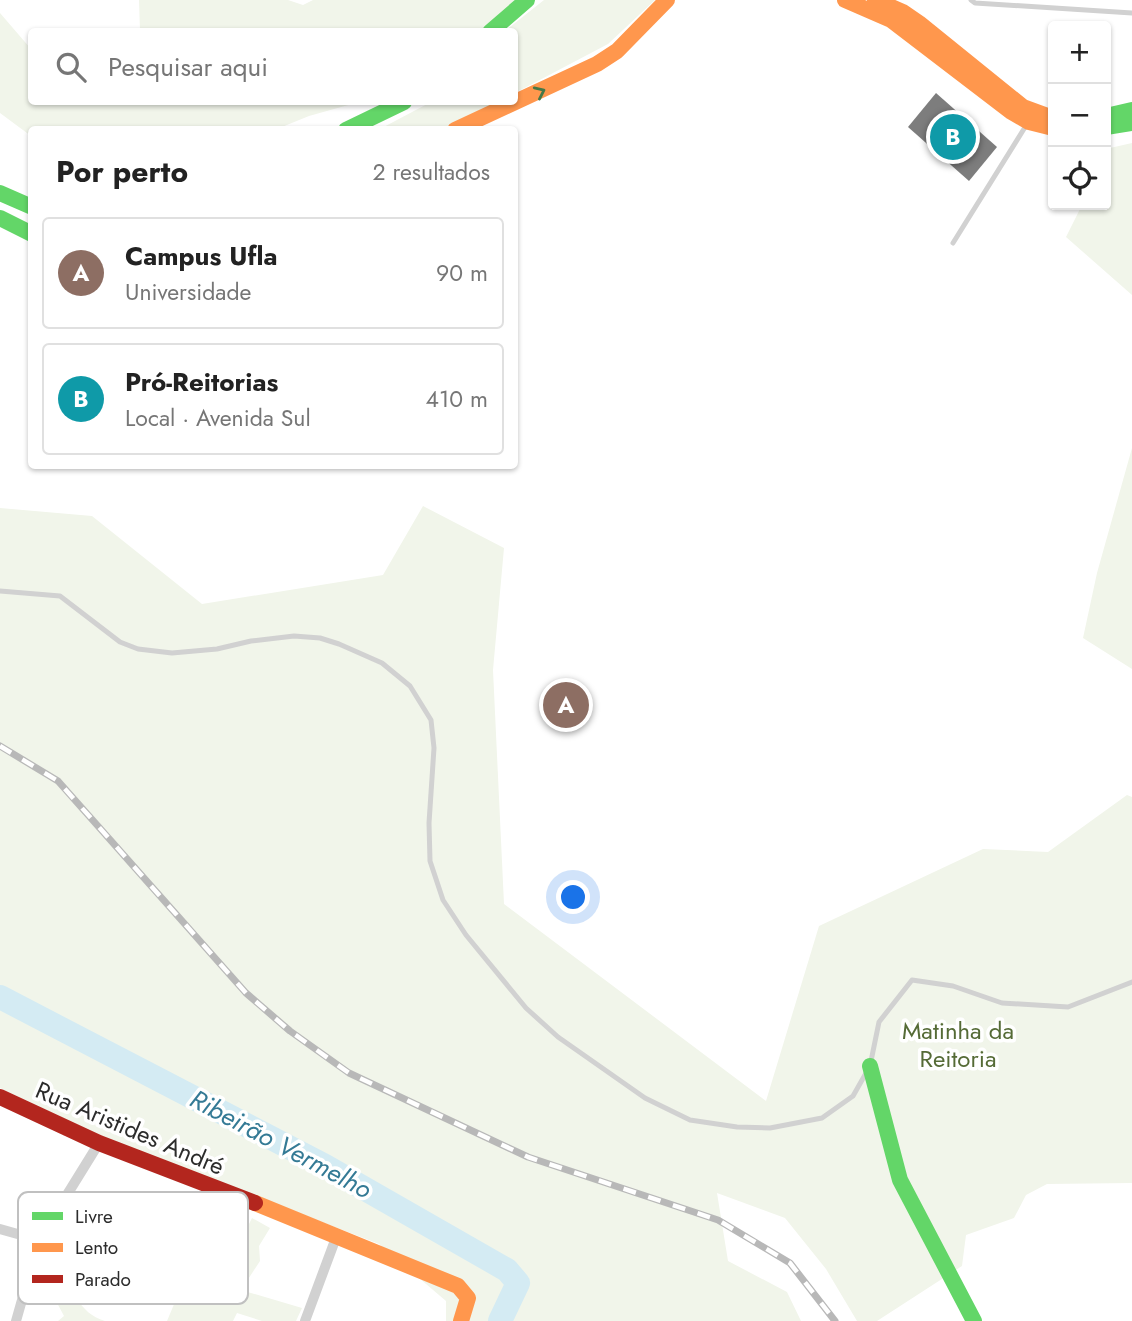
<!DOCTYPE html>
<html lang="pt">
<head>
<meta charset="utf-8">
<style>
  body { margin:0; font-family:Jost,sans-serif; background:#f6f6f6; color:#222 }
  .controls { position:absolute; right:21px; top:21px; display:grid; overflow:hidden; border-radius:7px; box-shadow:0 2px 5px #0004 }
  .controls button { width:63px; height:63px; display:grid; place-items:center; padding:0; border:0; border-bottom:2px solid #e0e0e0; background:#fff; color:#222; font:35px sans-serif }
  .you { position:absolute; left:574px; top:898px; width:24px; height:24px; margin:-18px; border:5px solid #fff; border-radius:50%; background:#1a73e8; box-shadow:0 0 0 10px #1a73e833 }
  .badge { display:grid; place-items:center; width:46px; height:46px; border-radius:50%; background:#ea580c; color:#fff; font-size:23px; font-weight:700 }
  .pin { position:absolute; translate:-50% -50%; border:4px solid #fff; box-shadow:0 2px 7px #0006 }
  .list { margin:0; padding:0; list-style:none }
  h2 { display:flex; justify-content:space-between; align-items:center; height:91px; margin:0; padding:0 28px; font-size:30px }
  h2 small { font-size:23px; font-weight:400; color:#767676 }
  .list li { display:grid; grid-template-columns:46px 1fr auto; gap:21px; align-items:center; box-sizing:border-box; height:112px; margin:0 14px 14px; padding:0 14px; border:2px solid #e0e0e0; border-radius:7px }
  .list b { display:block; font-size:26px; white-space:nowrap }
  .list p { margin:0; font-size:23px; white-space:nowrap; color:#767676 }
  .list em { font-size:23px; font-style:normal; color:#767676 }
  .icon { flex:none; width:38px; height:38px; fill:none; stroke:currentColor; stroke-width:2; stroke-linecap:round; stroke-linejoin:round }
  .map { position:relative; flex:none; width:1132px; height:1321px; overflow:hidden }
  .search { position:absolute; background:#fff; box-shadow:0 2px 5px #0004; left:28px; top:28px; width:490px; height:77px; display:flex; align-items:center; gap:18px; box-sizing:border-box; padding:0 24px; border-radius:7px; color:#767676; font-size:26px }
  .panel { position:absolute; background:#fff; box-shadow:0 2px 5px #0004; left:28px; top:126px; width:490px; height:343px; border-radius:7px }
  .map>svg:first-child { display:block }
</style>
</head>
<body>
<div class="map">
<svg width="1132" height="1321" viewBox="0 0 1132 1321">
  <rect width="100%" height="100%" fill="#fff"/>
  <path fill="#f1f5ea" d="M 139,0 L 288,0 L 303,5 L 313,0 L 521,0 L 492,32 L 140,31 Z
    M 544,0 L 655,0 L 608,44 L 515,93 L 514,32 L 505,31 Z
    M 0,13 L 31,49 L 32,102 L 359,102 L 309,116 L 277,129 L 32,130 L 31,136 L 0,113 Z
    M 431,102 L 498,102 L 441,129 L 378,130 Z
    M 1132,143 L 1132,295 L 1066,237 L 1082,205 L 1106,205 L 1106,157 L 1110,148 Z
    M 1132,448 L 1132,669 L 1083,638 L 1097,573 Z
    M 423,506 L 504,548 L 493,670 L 504,904 L 766,1101 L 819,926 L 983,849 L 1048,852 L 1127,795 L 1132,797 L 1132,1183 L 1047,1184 L 1026,1195 L 1014,1218 L 966,1235 L 962,1266 L 877,1321 L 857,1321 L 826,1269 L 785,1218 L 717,1193 L 728,1261 L 787,1292 L 801,1321 L 446,1321 L 446,1301 L 379,1244 L 112,1141 L 0,1088 L 0,508 L 92,516 L 202,604 L 383,575 Z
    M 187,1194 L 212,1204 L 194,1246 L 217,1256 L 226,1270 L 252,1218 L 270,1228 L 259,1246 L 260,1261 L 241,1290 L 302,1308 L 296,1321 L 262,1321 L 237,1313 L 233,1321 L 167,1321 L 180,1290 L 108,1266 L 97,1245 L 123,1217 L 143,1226 L 136,1253 L 153,1262 L 161,1241 Z
    M 60,1294 L 76,1298 C 84,1309 91,1317 105,1321 L 58,1321 L 64,1316 L 56,1301 Z"/>
  <g fill="none" stroke-linecap="round" stroke-linejoin="round">
    <path stroke="#d4ebf3" stroke-width="24" d="M 0,997 L 325,1166 L 507,1270 L 518,1283 L 500,1321"/>
  </g>
  <path fill="#7d7d7d" d="M 936,93 L 997,147 L 969,181 L 908,127 Z"/>
  <g fill="none" stroke-linecap="round" stroke-linejoin="round">
    <path stroke="#d1d1d1" stroke-width="5" d="M 971,0 L 975,3 L 1132,13
      M 953,243 L 1027,124
      M 0,591 L 60,596 L 120,642 L 138,649 L 172,653 L 217,649 L 251,641 L 294,636 L 320,638 L 339,644 L 382,663 L 410,686 L 431,720 L 434,748 L 429,823 L 430,861 L 443,900 L 466,935 L 526,1008 L 558,1037 L 645,1098 L 690,1120 L 737,1127 L 770,1128 L 822,1118 L 853,1096 L 870,1066 L 879,1022 L 912,980 L 953,986 L 1002,1003 L 1068,1007 L 1132,982"/>
    <path stroke="#d1d1d1" stroke-width="10" d="M 0,1229 L 39,1240
      M 16,1321 L 39,1240 L 99,1143
      M 305,1321 L 337,1235"/>
    <path stroke="#63d668" stroke-width="16" d="M 490,32 L 527,0
      M 1106,116 L 1132,110
      M 1106,127 L 1132,123
      M 346,130 L 404,102
      M 0,193 L 32,207
      M 0,218 L 32,234
      M 870,1066 L 900,1180 L 974,1321"/>
    <path stroke="#ff974d" stroke-width="16" d="M 845,0 L 891,20 L 1010,111 L 1029,122 L 1053,128
      M 875,0 L 903,12 L 919,23 L 1023,107 L 1053,118
      M 455,130 L 597,64 L 617,51 L 667,0
      M 255,1203 L 458,1286 L 468,1298 L 461,1321"/>
    <path stroke="#b3261e" stroke-width="16" d="M 0,1097 L 99,1143 L 255,1203"/>
    <defs>
      <path id="rail" d="M 0,746 L 58,781 L 246,993 L 290,1031 L 349,1073 L 528,1157 L 718,1220 L 790,1263 L 835,1321"/>
    </defs>
    <use href="#rail" stroke="#b8b8b8" stroke-width="7"/>
    <use href="#rail" stroke="#fff" stroke-width="4.5" stroke-dasharray="13" stroke-linecap="butt"/>
  </g>
  <defs><path id="oneway-chevron" d="M-2-3.5L2.5 0L-2 3.5" fill="none" stroke-width="1.6" stroke-linecap="round" stroke-linejoin="round" transform="scale(1.75)"/></defs>
  <use stroke="#457847" href="#oneway-chevron" transform="translate(540 92) rotate(-25)"/>
  <g text-anchor="middle" dominant-baseline="central" stroke-width="7" stroke-linejoin="round" paint-order="stroke">
    <g font-size="24" fill="#556b36" stroke="#fff">
      <text x="958" y="1030">Matinha da<tspan x="958" dy="28">Reitoria</tspan></text>
    </g>
    <g font-size="24" fill="#2c2c2c" stroke="#fff">
      <text transform="translate(130 1128) rotate(23)">Rua Aristides André</text>
    </g>
    <g font-size="26" font-style="italic" fill="#347a95" stroke="#fff">
      <text transform="translate(281 1144) rotate(28)">Ribeirão Vermelho</text>
    </g>
  </g>
  <rect x="18" y="1192" width="230" height="112" rx="10" fill="#fff" stroke="#c0c0c0" stroke-width="2"/>
  <rect x="32" y="1212" width="31" height="8" fill="#63d668"/>
  <rect x="32" y="1243" width="31" height="9" fill="#ff974d"/>
  <rect x="32" y="1275" width="31" height="8" fill="#b3261e"/>
  <g font-size="19" fill="#2c2c2c">
    <text x="75" y="1223">Livre</text>
    <text x="75" y="1254">Lento</text>
    <text x="75" y="1286">Parado</text>
  </g>
</svg>
<div class="controls">
<button>+</button>
<button>−</button>
<button><svg class="icon" aria-label="locate" viewBox="0 0 24 24"><circle cx="12" cy="12" r="6"/><path d="M12 2v4M12 18v4M2 12h4M18 12h4"/></svg></button>
</div>
<div class="you"></div>
<div class="pin badge" style="left:566px;top:705px;background:#8d6e63">A</div>
<div class="pin badge" style="left:953px;top:137px;background:#0f9aa8">B</div>
<div class="search"><svg class="icon" aria-label="search" viewBox="0 0 24 24"><circle cx="10" cy="10" r="6"/><path d="M15 15l6 6"/></svg>Pesquisar aqui</div>
<section class="panel">
<h2>Por perto<small>2 resultados</small></h2>
<ul class="list">
<li><span class="badge" style="background:#8d6e63">A</span><div><b>Campus Ufla</b><p>Universidade</p></div><em>90 m</em></li>
<li><span class="badge" style="background:#0f9aa8">B</span><div><b>Pró-Reitorias</b><p>Local · Avenida Sul</p></div><em>410 m</em></li>
</ul>
</section>
</div>
</body>
</html>
